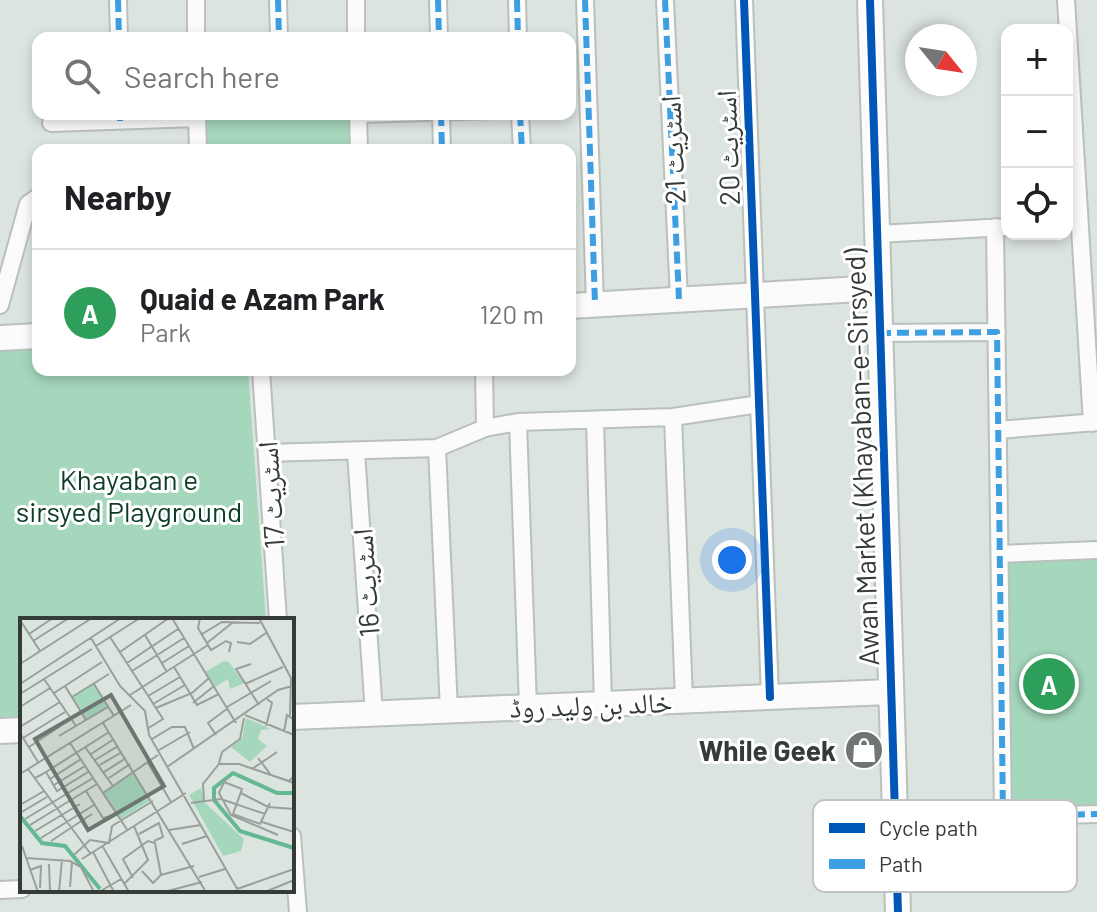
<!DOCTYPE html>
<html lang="en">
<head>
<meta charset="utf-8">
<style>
  body { margin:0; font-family:Barlow,"Noto Naskh Arabic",sans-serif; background:#f6f6f6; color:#202124 }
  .controls { position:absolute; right:24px; top:24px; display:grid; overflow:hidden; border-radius:16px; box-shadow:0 4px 12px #0003 }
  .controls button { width:72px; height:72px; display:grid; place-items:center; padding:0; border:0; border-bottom:2px solid #e0e0e0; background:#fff; color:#202124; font:40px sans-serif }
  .compass { position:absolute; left:905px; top:24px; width:72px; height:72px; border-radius:50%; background:#fff; box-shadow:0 4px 12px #0003; rotate:120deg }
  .you { position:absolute; left:732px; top:560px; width:28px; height:28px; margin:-20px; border:6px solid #fff; border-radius:50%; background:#1a73e8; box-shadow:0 0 0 12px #1a73e833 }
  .badge { display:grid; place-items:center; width:52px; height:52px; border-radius:50%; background:#6f7672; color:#fff; font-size:26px; font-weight:700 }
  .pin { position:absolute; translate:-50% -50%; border:4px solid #fff; box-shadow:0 2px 8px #0006 }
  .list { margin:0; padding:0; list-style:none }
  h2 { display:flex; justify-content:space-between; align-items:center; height:104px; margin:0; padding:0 32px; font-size:34px }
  h2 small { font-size:26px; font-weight:400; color:#757577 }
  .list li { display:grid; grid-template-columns:52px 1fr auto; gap:24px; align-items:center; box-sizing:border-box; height:128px; padding:0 32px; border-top:2px solid #e0e0e0 }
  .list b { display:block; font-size:30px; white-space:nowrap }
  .list p { margin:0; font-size:26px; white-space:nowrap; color:#757577 }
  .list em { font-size:26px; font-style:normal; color:#757577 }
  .icon { flex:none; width:44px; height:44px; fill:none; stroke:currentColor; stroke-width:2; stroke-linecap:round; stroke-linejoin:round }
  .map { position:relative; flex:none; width:1097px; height:912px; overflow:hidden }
  .search { position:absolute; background:#fff; box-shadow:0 4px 12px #0003; left:32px; top:32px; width:544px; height:88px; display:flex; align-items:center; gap:20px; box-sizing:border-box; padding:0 28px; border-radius:16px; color:#757577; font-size:30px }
  .panel { position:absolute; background:#fff; box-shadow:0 4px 12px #0003; left:32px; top:144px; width:544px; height:232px; border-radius:16px }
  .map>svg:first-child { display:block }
</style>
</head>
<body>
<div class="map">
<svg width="1097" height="912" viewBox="0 0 1097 912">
  <rect width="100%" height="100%" fill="#dce4df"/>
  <path fill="#a5d7bc" d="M 203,114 L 350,114 L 352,150 L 203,150 Z
    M 38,346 L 38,370 L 248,370 L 266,620 L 22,620 L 22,716 L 0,717 L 0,349 Z
    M 1097,550 L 1097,814 L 1003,816 L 1000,554 Z"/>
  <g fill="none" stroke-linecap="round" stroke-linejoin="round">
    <defs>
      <path id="lane" d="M 358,118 L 494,114"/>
      <path id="street" d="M 118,0 L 119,38
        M 196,0 L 196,38
        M 278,0 L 279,38
        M 438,0 L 439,38
        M 517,0 L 518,38
        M 585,0 L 595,304
        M 665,0 L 679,299
        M 744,0 L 770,697
        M 1066,0 L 1092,423
        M 356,38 L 356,0
        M 197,114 L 198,150
        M 358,114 L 359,150
        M 441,114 L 442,150
        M 520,114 L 522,150
        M 51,123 L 197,118
        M 995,227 L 1003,816
        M 877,234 L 1007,227
        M 0,305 L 28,204 L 38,197
        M 879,333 L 997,332
        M 261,370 L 278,620
        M 484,370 L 485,428
        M 673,417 L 684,700
        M 595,420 L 603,704
        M 518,422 L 528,707
        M 998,430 L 1097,422
        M 437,448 L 449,710
        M 356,452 L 374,714
        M 267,453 L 437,448 L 485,428 L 518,422 L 673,417 L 759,404
        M 1000,554 L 1097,550
        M 893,820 L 1097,814
        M 292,836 L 298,912
        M 0,890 L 22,889"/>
      <path id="secondary" d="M 870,0 L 898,912
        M 570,306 L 878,288
        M 0,338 L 38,336
        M 292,717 L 889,692
        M 0,731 L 22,730"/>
    </defs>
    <use href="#lane" stroke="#bac0bc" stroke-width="12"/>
    <use href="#street" stroke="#bac0bc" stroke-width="20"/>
    <use href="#secondary" stroke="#bac0bc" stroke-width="28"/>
    <use href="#lane" stroke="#fafbfa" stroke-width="8"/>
    <use href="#street" stroke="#fafbfa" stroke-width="16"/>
    <use href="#secondary" stroke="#fafbfa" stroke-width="24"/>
    <path stroke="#3e9ee2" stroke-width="6" stroke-dasharray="12 6" stroke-linecap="butt" d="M 118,0 L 119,38
      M 278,0 L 279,38
      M 438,0 L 439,38
      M 517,0 L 518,38
      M 585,0 L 595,304
      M 665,0 L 679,299
      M 120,114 L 120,121
      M 441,114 L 442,150
      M 520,114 L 522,150
      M 879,333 L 997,332 L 1003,816
      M 893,820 L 1097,814"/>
    <defs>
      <path id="cycleway" d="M 744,0 L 770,697
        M 870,0 L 898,912"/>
    </defs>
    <use href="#cycleway" stroke="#fff" stroke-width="13"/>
    <use href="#cycleway" stroke="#0057b8" stroke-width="8"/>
  </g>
  <defs>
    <symbol id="shop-disc" viewBox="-11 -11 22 22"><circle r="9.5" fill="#6f7672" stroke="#fff"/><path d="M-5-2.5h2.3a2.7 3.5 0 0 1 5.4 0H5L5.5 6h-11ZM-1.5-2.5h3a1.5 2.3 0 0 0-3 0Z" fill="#fff"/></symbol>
  </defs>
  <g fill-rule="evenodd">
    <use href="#shop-disc" x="842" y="728" width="44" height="44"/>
  </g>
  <g text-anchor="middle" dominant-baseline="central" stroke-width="6" stroke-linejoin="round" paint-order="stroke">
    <g font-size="28" fill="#353b37" stroke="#fff">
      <text transform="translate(727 148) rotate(-92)">اسٹریٹ 20</text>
      <text transform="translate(672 150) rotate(-93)">اسٹریٹ 21</text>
      <text transform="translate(861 457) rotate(-92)">Awan Market (Khayaban-e-Sirsyed)</text>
      <text transform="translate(270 495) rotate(-94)">اسٹریٹ 17</text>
      <text transform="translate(365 583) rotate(-94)">اسٹریٹ 16</text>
      <text transform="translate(591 704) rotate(-2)">خالد بن ولید روڈ</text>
    </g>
    <g font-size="28" fill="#0b3c26" stroke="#fff">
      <text x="129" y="479">Khayaban e<tspan x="129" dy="32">sirsyed Playground</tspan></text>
    </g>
    <g font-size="28" font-weight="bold" fill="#353b37" stroke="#fff" text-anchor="end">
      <text x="836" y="750">While Geek</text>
    </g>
  </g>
  <g transform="translate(20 618)">
    <rect width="274" height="274" fill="#dce4df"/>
    <path d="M 204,43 L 209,44 L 224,65 L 210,71 L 208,61 L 195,69 L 185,54 ZM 73,65 L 88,89 L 66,102 L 52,79 ZM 226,100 L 251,111 L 241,112 L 238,121 L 247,128 L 230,144 L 211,129 L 222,121 ZM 114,155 L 131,182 L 101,201 L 84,175 ZM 181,170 L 184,184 L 224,221 L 221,233 L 203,238 L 169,177 Z" fill="#a5d7bc"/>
    <path fill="none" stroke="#64b993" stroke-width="4" d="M 274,175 L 257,175 L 213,155 L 194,170 L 194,182 L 220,213 L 274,230M 0,198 L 22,225 L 45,228 L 80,271"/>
    <path fill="none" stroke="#99a09c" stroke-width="2" d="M 152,0 L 216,105M 180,0 L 178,10 L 191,32 L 206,23 L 211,25 L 209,34M 239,0 L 271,60 L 270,98M 0,2 L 20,33M 9,16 L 33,0M 182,16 L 202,4 L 240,5M 125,17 L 147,54M 90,19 L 143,101 L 127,111M 71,20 L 100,68 L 125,93 L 129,117 L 219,274M 13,23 L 49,0M 217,24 L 230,26 L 246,15M 187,25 L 212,5M 76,28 L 120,0M 100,34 L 149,0M 107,45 L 158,11M 142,45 L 169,28M 0,46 L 72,0M 231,46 L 216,51 L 239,87M 154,49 L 177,87 L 199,76M 112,53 L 164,20M 24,61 L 56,108M 0,66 L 101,0M 74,66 L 94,98M 225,66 L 263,49M 45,68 L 66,102M 34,75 L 82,44M 0,76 L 72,31M 110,77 L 188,27M 128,78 L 160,59M 52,79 L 89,56M 173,85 L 194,68M 133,86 L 165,67M 0,89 L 30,70M 207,89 L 251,63M 136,90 L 172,75 L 189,60M 225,97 L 274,117M 83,105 L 186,274M 246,108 L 252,85 L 247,81M 0,109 L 40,84M 264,114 L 267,97 L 274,102M 0,115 L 18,144M 196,117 L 188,105 L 208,90M 39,118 L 88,89M 3,120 L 45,94M 132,121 L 152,109 L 165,109 L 174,131M 50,125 L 108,213M 9,129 L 51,101M 65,129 L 93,168M 139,132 L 170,114M 71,136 L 94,121M 238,140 L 251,157 L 269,163 L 274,158M 75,142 L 98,128M 128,145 L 151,184M 199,145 L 202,134 L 220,121 L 224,100M 78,148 L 102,134M 147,149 L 258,72 L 272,68M 8,151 L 70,235M 232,151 L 257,134M 26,154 L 89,114M 84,154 L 106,140M 0,156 L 111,87M 15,160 L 26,154 L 37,173 L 68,154M 89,160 L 110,146M 206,160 L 199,175 L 211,197 L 258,217M 30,161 L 61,141M 204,164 L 222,171 L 213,196 L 240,206 L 250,185M 34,167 L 65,148M 66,173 L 83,200 L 97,196M 83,175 L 138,137M 221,175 L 248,189 L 274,191M 184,184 L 183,166 L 199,146 L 219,146 L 274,165M 171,185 L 201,181 L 245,196M 0,187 L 24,173M 0,195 L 27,179M 5,201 L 73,160M 242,204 L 274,214M 10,207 L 77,166M 149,212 L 181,207M 15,213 L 60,186M 119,216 L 139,205 L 143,219 L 134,223M 21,220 L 74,187M 31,223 L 72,196M 162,226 L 187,218M 2,228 L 18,274M 83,229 L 109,274M 73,234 L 94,274M 54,237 L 70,222 L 89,225 L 92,208 L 133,183M 6,240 L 50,243 L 61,249 L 74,274M 62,241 L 166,175M 29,246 L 30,274M 10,252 L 21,248 L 20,270M 122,253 L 133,265 L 141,257 L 174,248M 179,259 L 205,251M 113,260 L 103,241 L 128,223 L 135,225 L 141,257M 104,266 L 128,242 L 114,208M 50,269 L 52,244M 217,271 L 274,251M 39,274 L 42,241M 79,274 L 101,261M 144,274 L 182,264M 245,274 L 274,262"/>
    <path fill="#6f7672" fill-opacity="0.15" stroke="#6f7672" stroke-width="4" d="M 91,77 L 144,168 L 68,212 L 15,121 Z"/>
    <rect width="274" height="274" fill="none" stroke="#353b37" stroke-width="4"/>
  </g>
  <rect x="813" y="800" width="264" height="92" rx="12" fill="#fff" stroke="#c2c4c3" stroke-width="2"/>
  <rect x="829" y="823" width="36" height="10" fill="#0057b8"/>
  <rect x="829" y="859" width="36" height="10" fill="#3e9ee2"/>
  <g font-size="22" fill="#353b37">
    <text x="879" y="836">Cycle path</text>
    <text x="879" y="872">Path</text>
  </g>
</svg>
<div class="controls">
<button>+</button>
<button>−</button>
<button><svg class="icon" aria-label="locate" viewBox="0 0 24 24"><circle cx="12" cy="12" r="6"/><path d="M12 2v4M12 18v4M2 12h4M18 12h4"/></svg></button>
</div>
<svg class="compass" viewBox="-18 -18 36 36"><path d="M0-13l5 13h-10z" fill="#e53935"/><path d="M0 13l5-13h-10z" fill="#757577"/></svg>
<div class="you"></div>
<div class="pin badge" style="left:1049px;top:684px;background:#2e9e5b">A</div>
<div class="search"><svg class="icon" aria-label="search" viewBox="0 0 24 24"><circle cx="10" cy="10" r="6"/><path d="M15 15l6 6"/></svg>Search here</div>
<section class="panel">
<h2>Nearby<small></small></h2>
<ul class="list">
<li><span class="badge" style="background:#2e9e5b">A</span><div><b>Quaid e Azam Park</b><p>Park</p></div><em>120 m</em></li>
</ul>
</section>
</div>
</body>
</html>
